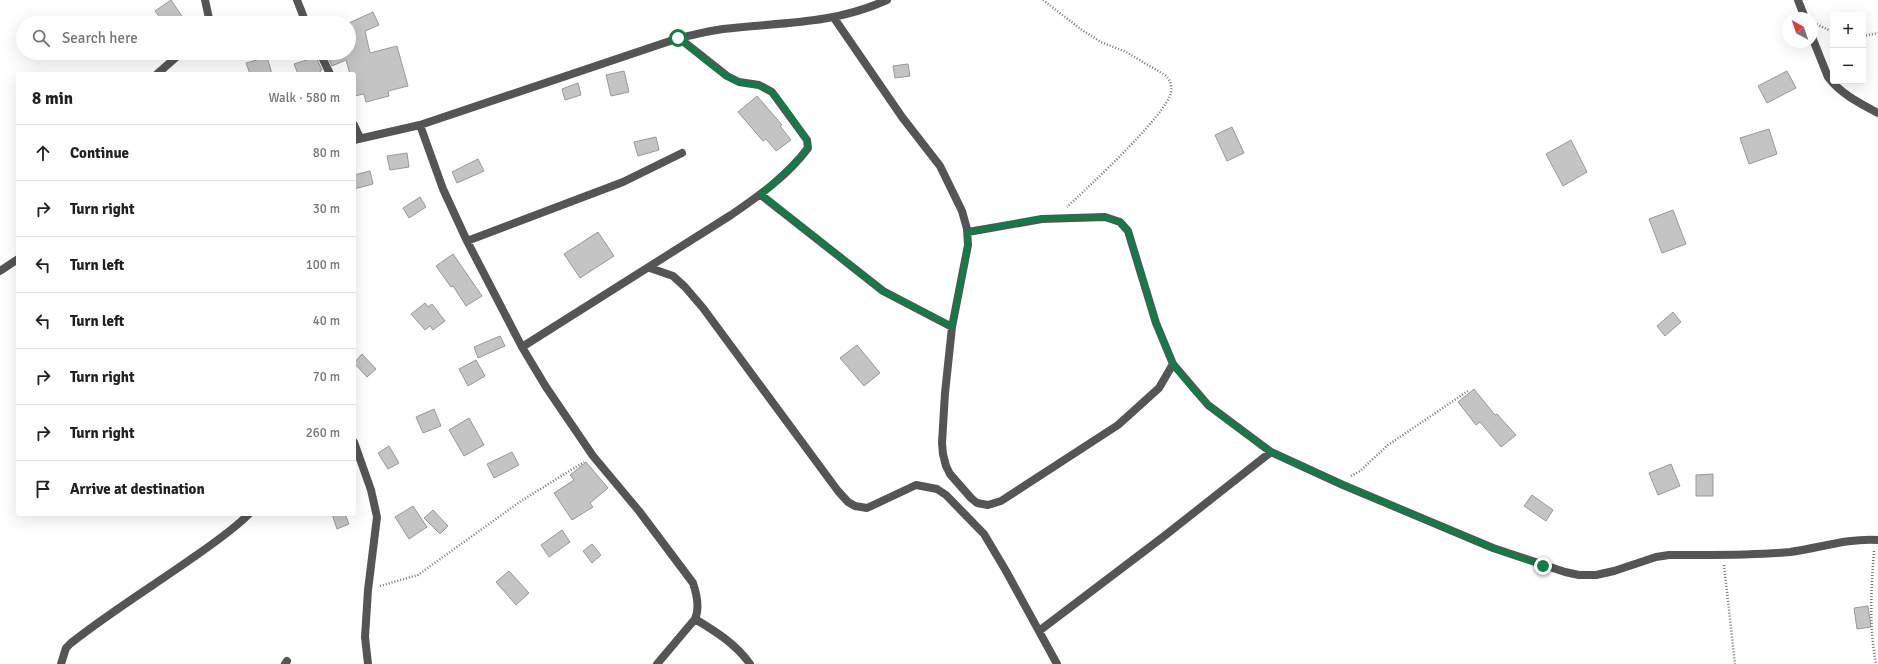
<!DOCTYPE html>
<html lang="en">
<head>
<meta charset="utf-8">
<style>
  body { margin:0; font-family:Signika,sans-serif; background:#f6f6f6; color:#202124 }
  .controls { position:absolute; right:12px; top:12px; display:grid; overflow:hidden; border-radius:4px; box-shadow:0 4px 16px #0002 }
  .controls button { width:36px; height:36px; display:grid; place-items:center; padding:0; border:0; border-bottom:1px solid #e0e0e0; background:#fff; color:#202124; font:20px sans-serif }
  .compass { position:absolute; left:1782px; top:12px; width:36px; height:36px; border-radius:50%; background:#fff; box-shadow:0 4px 16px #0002; rotate:320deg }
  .stop { position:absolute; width:12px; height:12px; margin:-9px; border:3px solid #0b8043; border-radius:50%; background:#fff }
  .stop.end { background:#0b8043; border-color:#fff; box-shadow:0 1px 4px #0008 }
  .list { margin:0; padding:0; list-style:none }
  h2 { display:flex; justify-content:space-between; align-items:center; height:52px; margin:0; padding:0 16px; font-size:17px }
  h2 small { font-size:13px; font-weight:400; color:#757577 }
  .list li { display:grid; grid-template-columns:26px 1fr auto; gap:12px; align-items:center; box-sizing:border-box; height:56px; padding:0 16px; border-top:1px solid #e0e0e0 }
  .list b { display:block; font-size:15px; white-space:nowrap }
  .list em { font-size:13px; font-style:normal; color:#757577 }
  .icon { flex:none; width:22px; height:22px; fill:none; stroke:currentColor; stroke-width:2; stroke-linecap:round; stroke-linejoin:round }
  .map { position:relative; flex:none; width:1878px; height:664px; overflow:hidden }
  .search { position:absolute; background:#fff; box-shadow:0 4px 16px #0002; left:16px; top:16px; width:340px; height:44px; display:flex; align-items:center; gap:10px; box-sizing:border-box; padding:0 14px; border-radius:22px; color:#757577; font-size:15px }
  .panel { position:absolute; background:#fff; box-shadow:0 4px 16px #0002; left:16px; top:72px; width:340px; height:444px; border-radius:4px }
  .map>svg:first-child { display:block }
</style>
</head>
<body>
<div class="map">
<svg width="1878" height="664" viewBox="0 0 1878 664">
  <rect width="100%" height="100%" fill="#fff"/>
  <path fill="#c4c4c4" stroke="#999" d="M 171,0 L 184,19 L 178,23 L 164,23 L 155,11 Z
    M 373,12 L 379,25 L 365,31 L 370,53 L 397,46 L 408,86 L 388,91 L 389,96 L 366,102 L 364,94 L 354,96 L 354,74 L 350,74 L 346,60 L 332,66 L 326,53 L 349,53 L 349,23 Z
    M 267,57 L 272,74 L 250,74 L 246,63 Z
    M 316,57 L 322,70 L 320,70 L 321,74 L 298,74 L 294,64 Z
    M 908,64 L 910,76 L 895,78 L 893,66 Z
    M 624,71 L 629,92 L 611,96 L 606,75 Z
    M 1787,71 L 1796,88 L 1767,103 L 1758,86 Z
    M 578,83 L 581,95 L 565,100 L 562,89 Z
    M 757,96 L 782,125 L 780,126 L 791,140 L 776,151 L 766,139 L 763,141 L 738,112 Z
    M 1232,127 L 1244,153 L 1227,161 L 1215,135 Z
    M 1769,129 L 1777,154 L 1749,164 L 1740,138 Z
    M 656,137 L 659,150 L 638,156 L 634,142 Z
    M 1571,140 L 1587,172 L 1563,186 L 1546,154 Z
    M 407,153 L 409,167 L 390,170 L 387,156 Z
    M 478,159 L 484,171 L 457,183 L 452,172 Z
    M 370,171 L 373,184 L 354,189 L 354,175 Z
    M 420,197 L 426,207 L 409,218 L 403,208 Z
    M 1673,210 L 1686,244 L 1662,253 L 1649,219 Z
    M 598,232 L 614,256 L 580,278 L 564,254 Z
    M 453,254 L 482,296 L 466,306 L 453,286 L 451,287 L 436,266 Z
    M 425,303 L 428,307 L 432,304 L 445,321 L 433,330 L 430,326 L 425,330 L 411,314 Z
    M 1673,312 L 1681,322 L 1665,336 L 1657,326 Z
    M 500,336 L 505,346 L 478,358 L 474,347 Z
    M 857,345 L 880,373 L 864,386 L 840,358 Z
    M 362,354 L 376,369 L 367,377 L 354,363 Z
    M 476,360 L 485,376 L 468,386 L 459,369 Z
    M 1474,389 L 1495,415 L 1497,414 L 1516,435 L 1501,447 L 1480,422 L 1476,425 L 1458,402 Z
    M 434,409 L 441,426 L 423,433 L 416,417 Z
    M 469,418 L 484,445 L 464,456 L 449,430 Z
    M 389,446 L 399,463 L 388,469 L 378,453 Z
    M 512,452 L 519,465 L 494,478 L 487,464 Z
    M 586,462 L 608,488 L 590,503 L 593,507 L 572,520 L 554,493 L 574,480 L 570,475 Z
    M 1671,464 L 1680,486 L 1658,495 L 1649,473 Z
    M 1713,474 L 1713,496 L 1696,496 L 1696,475 Z
    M 1532,495 L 1553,510 L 1546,521 L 1524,506 Z
    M 413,506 L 427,527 L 409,539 L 395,517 Z
    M 433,510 L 448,526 L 440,534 L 424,518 Z
    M 332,514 L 345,514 L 349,524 L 337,529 Z
    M 562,530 L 570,542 L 549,557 L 541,545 Z
    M 592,544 L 601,555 L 592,563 L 583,551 Z
    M 509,571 L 529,593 L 516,605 L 496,582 Z
    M 1868,606 L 1871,627 L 1857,629 L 1854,608 Z"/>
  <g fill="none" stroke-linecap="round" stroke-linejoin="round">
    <path stroke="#777" stroke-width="2.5" stroke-dasharray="1 2" stroke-linecap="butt" d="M 1043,0 L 1082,30 L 1101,42 L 1126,52 L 1165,75 C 1170,80 1172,84 1171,92 C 1167,115 1087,188 1067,207
      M 1814,23 L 1833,32
      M 1863,36 L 1878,33
      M 1351,476 L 1360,471 L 1388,445 L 1468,391
      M 1874,551 C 1871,589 1869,626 1876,664
      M 1724,565 L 1735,664
      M 380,586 L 418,575 L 521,501 L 584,462"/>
    <path stroke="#555" stroke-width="8" d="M 205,0 L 210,23
      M 297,0 L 306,23
      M 1798,0 L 1805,18
      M 834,18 L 902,117 L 940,166 L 962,211 L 967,229 L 968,245 L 952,327 L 945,393 L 942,443 L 943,454 L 946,466 L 950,474 L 971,498 L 977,503 L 988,505 L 1001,501 L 1118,425 L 1159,388 L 1173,364
      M 1812,37 L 1828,77 C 1841,94 1859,103 1878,113
      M 320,53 L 330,74
      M 157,74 L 181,53
      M 354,125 L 360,138
      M 420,125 L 443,189 L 467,241 L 522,347 L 546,387 L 593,456 L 639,511 L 693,583 C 697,595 700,608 695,619 L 657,664
      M 354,140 L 420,125 L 679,38 C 693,35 708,31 723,29 C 782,22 831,25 887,0
      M 761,195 L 883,291 L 952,327
      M 968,232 L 1042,219 L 1105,217 L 1120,222 L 1128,231 L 1156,323 L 1173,364 L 1208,405 L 1271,452 L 1343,485 L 1493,548 L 1565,572 L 1579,575 L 1596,575 L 1614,571 L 1656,557 L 1669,555 C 1709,555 1750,556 1790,552 C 1820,548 1847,538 1878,540
      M 467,241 L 623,182 L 682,153
      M 650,268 L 673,276 L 685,287 L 703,308 L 838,491 L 848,502 L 855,506 L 867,508 L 916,485 L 937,489 L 946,495 L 984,534 L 1006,571 L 1057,664
      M 0,271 L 18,259
      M 522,347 L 731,215 C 759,196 788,175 808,148 L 807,140 L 772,92 L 759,85 L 739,82 L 727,76 L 679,38
      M 354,442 L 371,490 L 377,517 L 368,590 L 365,637 L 368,664
      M 695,619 C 715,631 736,644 750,664
      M 1039,631 L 1163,537 L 1271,452
      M 61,664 L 66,648 L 71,643 C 109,613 151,587 191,559 C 211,545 232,531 249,514
      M 285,664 L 287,661"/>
  </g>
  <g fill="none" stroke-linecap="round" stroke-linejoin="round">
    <path stroke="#0b8043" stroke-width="5" d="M 678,38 C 694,50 715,71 732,79 C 745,86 761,82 772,93 C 785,104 797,126 807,140 L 808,145 C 806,156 771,185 761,194 L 883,291 L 952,326 L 966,257 L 968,232 L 1042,218 L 1105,217 L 1120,222 L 1128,231 L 1156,323 L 1173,364 L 1195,392 L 1219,414 L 1271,452 L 1344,485 L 1493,548 L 1543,566"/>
  </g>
</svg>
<div class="controls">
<button>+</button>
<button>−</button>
</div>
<svg class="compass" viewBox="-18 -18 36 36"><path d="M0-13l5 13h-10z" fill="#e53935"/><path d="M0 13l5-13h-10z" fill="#757577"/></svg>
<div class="stop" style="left:678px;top:38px"></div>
<div class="stop end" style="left:1543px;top:566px"></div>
<div class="search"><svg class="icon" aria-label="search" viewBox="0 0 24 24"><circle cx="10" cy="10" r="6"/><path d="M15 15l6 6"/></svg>Search here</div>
<section class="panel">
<h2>8 min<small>Walk · 580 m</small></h2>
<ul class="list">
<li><svg class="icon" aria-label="ahead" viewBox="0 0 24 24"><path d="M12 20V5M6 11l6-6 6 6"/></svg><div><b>Continue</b></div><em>80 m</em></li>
<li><svg class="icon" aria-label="right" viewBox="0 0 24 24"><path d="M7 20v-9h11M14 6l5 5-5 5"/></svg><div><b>Turn right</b></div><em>30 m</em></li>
<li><svg class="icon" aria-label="left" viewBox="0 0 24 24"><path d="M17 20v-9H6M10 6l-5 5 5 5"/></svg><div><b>Turn left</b></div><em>100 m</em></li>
<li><svg class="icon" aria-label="left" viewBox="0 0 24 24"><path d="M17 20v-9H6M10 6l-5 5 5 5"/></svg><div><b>Turn left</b></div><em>40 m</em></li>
<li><svg class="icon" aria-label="right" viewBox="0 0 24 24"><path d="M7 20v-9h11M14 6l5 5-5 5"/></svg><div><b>Turn right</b></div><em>70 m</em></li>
<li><svg class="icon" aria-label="right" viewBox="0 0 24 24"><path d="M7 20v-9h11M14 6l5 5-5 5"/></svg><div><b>Turn right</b></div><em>260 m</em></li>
<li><svg class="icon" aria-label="arrive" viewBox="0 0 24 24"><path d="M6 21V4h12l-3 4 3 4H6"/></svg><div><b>Arrive at destination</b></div></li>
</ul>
</section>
</div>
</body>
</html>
